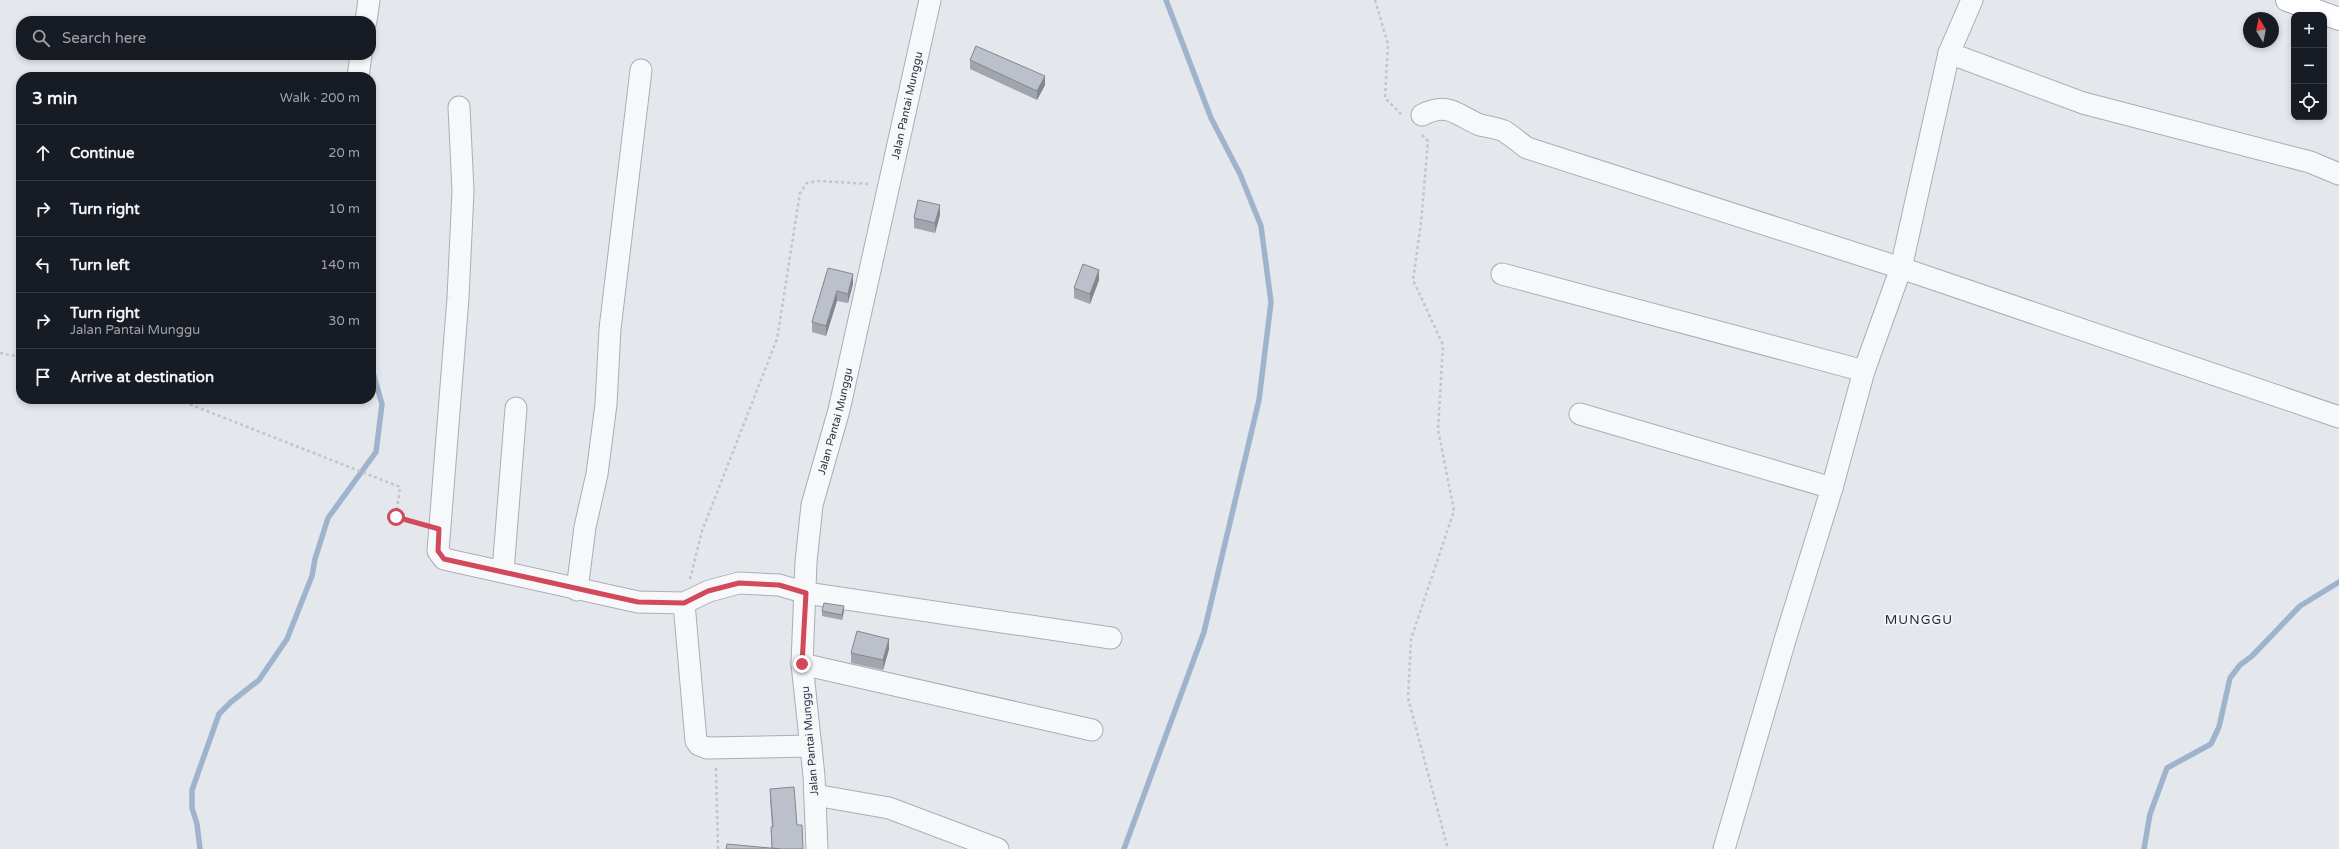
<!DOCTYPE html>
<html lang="en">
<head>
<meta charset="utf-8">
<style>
  body { margin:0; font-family:"Varela Round",sans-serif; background:#20242c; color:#f1f3f6 }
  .controls { position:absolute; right:12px; top:12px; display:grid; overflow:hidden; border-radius:8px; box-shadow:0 2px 6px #0003 }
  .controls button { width:36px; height:36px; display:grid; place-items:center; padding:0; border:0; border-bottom:1px solid #363941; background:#171b24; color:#f1f3f6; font:20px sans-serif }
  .compass { position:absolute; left:2243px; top:12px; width:36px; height:36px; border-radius:50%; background:#171b24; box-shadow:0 2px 6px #0003; rotate:350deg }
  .stop { position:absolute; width:12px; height:12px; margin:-9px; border:3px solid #d1495b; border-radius:50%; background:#fff }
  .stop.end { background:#d1495b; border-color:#fff; box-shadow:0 1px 4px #0008 }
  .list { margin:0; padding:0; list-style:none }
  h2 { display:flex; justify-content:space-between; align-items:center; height:52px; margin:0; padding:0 16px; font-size:17px }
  h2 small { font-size:13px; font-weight:400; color:#9ea1a6 }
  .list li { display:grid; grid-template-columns:26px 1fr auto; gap:12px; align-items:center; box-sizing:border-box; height:56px; padding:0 16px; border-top:1px solid #363941 }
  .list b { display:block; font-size:15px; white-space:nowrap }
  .list p { margin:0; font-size:13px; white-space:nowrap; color:#9ea1a6 }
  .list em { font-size:13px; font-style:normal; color:#9ea1a6 }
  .icon { flex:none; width:22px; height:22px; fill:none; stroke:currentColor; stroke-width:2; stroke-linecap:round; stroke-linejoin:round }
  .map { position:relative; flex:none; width:2339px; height:849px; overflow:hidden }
  .search { position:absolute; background:#171b24; box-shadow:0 2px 6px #0003; left:16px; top:16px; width:360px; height:44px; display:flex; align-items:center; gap:10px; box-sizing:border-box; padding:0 14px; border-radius:16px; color:#9ea1a6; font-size:15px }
  .panel { position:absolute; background:#171b24; box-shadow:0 2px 6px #0003; left:16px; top:72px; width:360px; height:332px; border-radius:16px }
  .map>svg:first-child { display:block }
</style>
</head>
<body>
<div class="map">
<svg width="2339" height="849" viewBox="0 0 2339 849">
  <rect width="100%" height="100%" fill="#e4e7ec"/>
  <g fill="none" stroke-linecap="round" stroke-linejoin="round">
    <path stroke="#9fb4cc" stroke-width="5.5" d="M 200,849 L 197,824 L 192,808 L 192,790 L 219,714 L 231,702 L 259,680 L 287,639 L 312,576 L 315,559 L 328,518 L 376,452 L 382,404 L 371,366
      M 1124,849 L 1204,632 L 1259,400 L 1271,302 L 1261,226 L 1240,174 L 1211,118 L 1166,0
      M 2144,849 L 2150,814 L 2167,768 L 2211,744 L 2219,727 L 2230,678 L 2240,665 L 2252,656 L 2300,606 L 2339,582"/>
    <defs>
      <g id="minor">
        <path d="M 366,21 L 369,0"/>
        <path d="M 1949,53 L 2083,103 L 2310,162 L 2339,174"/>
        <path d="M 358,77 L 361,55"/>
        <path d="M 459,107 L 463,191 L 458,298 L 438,551 L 444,559 L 638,602 L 684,603 L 709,591 L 739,583 L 779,585 L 806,593 L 1111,638"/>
        <path d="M 1422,115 C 1450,101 1457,116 1480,125 C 1488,127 1497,128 1504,131 C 1512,136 1520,143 1527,148 L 1901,268 L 2339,417"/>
        <path d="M 1502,274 L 1864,371"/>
        <path d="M 1580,414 L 1832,488"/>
        <path d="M 503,571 L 516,408"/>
        <path d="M 577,590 L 585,527 L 597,474 L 606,404 L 610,329 L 641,70"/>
        <path d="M 684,603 L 696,741 L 699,745 L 707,748 L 811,746"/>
        <path d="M 802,664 L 1092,730"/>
        <path d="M 815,795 L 889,808 L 998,849"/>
        <path id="s1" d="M 817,849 L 814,776 L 802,664 L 806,562 L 812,505 L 839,410 L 930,0"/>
        <path d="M 1724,849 L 1785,640 L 1832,488 L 1864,371 L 1901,268 L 1949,53 L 1972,0"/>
      </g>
      <path id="major" d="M 2287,0 L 2339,19"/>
    </defs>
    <use href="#minor" stroke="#a9aeb7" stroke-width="23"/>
    <use href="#major" stroke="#a3abb8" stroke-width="24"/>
    <path stroke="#c2c5cb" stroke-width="2.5" stroke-dasharray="3 3" stroke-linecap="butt" d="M 1375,0 L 1388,44 L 1385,98 L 1403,116
      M 1422,135 L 1428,141 L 1421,223 L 1413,280 L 1443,345 L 1438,429 L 1454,511 L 1411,639 L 1408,698 L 1448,849
      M 0,353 L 21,357
      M 188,399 L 189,404 L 400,487 L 396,517 L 421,524
      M 690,579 L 702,531 L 777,339 L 800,193 L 807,183 L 818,181 L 870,184
      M 716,768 L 718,849"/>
    <use href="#minor" stroke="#f7f8fa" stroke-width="21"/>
    <use href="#major" stroke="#fff" stroke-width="22"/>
  </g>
  <path fill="#a1a5ae" d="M 970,60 L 1045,85 L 1037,100 L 970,69 Z
    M 940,215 L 935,233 L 914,228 L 914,218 Z
    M 828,268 L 853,284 L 848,303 L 837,301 L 826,336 L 812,332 L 812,322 Z
    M 1099,280 L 1090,304 L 1074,298 L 1074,288 Z
    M 822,611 L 844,611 L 842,620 L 822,616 Z
    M 889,649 L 883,670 L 851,663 L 851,653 Z
    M 770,789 L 797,825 L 772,848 L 771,827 L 772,827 L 770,799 Z"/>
  <path fill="#83868d" d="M 1045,76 L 1045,85 L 1037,100 L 1037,91 Z
    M 940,205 L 940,215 L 935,233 L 935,223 Z
    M 1099,270 L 1099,280 L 1090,304 L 1090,294 Z
    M 853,274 L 853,284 L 848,303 L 848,294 Z
    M 837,291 L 837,301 L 826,336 L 826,326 Z
    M 844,606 L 844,611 L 842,620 L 842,615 Z
    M 889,639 L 889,649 L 883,670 L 883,660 Z"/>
  <path fill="#bbc0ca" stroke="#83868d" d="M 976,46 L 1045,76 L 1037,91 L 970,60 Z
    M 918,200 L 940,205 L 935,223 L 914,218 Z
    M 1083,264 L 1099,270 L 1090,294 L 1074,288 Z
    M 828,268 L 853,274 L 848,294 L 837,291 L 826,326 L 812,322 Z
    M 824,603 L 844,606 L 842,615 L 822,611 Z
    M 857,631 L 889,639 L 883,660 L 851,653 Z
    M 794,787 L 797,825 L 802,825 L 803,849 L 780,849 L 772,848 L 771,827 L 773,827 L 770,789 Z
    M 727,844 L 780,849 L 726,849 Z"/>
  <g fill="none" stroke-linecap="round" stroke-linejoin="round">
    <path stroke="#d1495b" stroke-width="5" d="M 396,517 L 439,529 L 438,551 L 444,559 L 638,602 L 684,603 L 708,591 L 739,583 L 779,585 L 806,593 L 802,664"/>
  </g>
  <g text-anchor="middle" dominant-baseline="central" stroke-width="3.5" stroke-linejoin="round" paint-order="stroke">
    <g font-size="11" fill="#2b3445" stroke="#f4f6f9">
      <text stroke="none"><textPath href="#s1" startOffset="756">Jalan Pantai Munggu</textPath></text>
      <text stroke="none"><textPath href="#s1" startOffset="432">Jalan Pantai Munggu</textPath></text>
      <text transform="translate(810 741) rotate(-95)">Jalan Pantai Munggu</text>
    </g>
    <g font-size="13" letter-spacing="1" fill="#1d2536" stroke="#f4f6f9">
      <text x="1919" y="620">MUNGGU</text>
    </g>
  </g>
</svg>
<div class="controls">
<button>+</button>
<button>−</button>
<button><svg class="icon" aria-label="locate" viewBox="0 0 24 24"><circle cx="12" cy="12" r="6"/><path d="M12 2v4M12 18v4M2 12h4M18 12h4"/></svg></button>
</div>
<svg class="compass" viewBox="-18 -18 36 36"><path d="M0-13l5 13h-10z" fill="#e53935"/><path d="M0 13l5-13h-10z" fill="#9ea1a6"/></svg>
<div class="stop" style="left:396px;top:517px"></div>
<div class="stop end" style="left:802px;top:664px"></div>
<div class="search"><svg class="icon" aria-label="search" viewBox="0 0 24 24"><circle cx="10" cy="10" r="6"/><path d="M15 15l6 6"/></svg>Search here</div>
<section class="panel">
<h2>3 min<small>Walk · 200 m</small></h2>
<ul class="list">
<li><svg class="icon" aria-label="ahead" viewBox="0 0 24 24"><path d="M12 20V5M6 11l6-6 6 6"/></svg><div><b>Continue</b></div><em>20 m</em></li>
<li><svg class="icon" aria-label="right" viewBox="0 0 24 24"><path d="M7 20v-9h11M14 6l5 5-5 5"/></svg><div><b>Turn right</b></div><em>10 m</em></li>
<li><svg class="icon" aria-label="left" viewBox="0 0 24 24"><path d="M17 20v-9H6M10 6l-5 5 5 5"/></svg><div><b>Turn left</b></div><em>140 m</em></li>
<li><svg class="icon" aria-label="right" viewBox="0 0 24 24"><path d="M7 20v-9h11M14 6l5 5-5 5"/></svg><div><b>Turn right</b><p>Jalan Pantai Munggu</p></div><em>30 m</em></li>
<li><svg class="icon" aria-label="arrive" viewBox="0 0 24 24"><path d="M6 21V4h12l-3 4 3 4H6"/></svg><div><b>Arrive at destination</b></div></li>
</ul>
</section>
</div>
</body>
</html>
